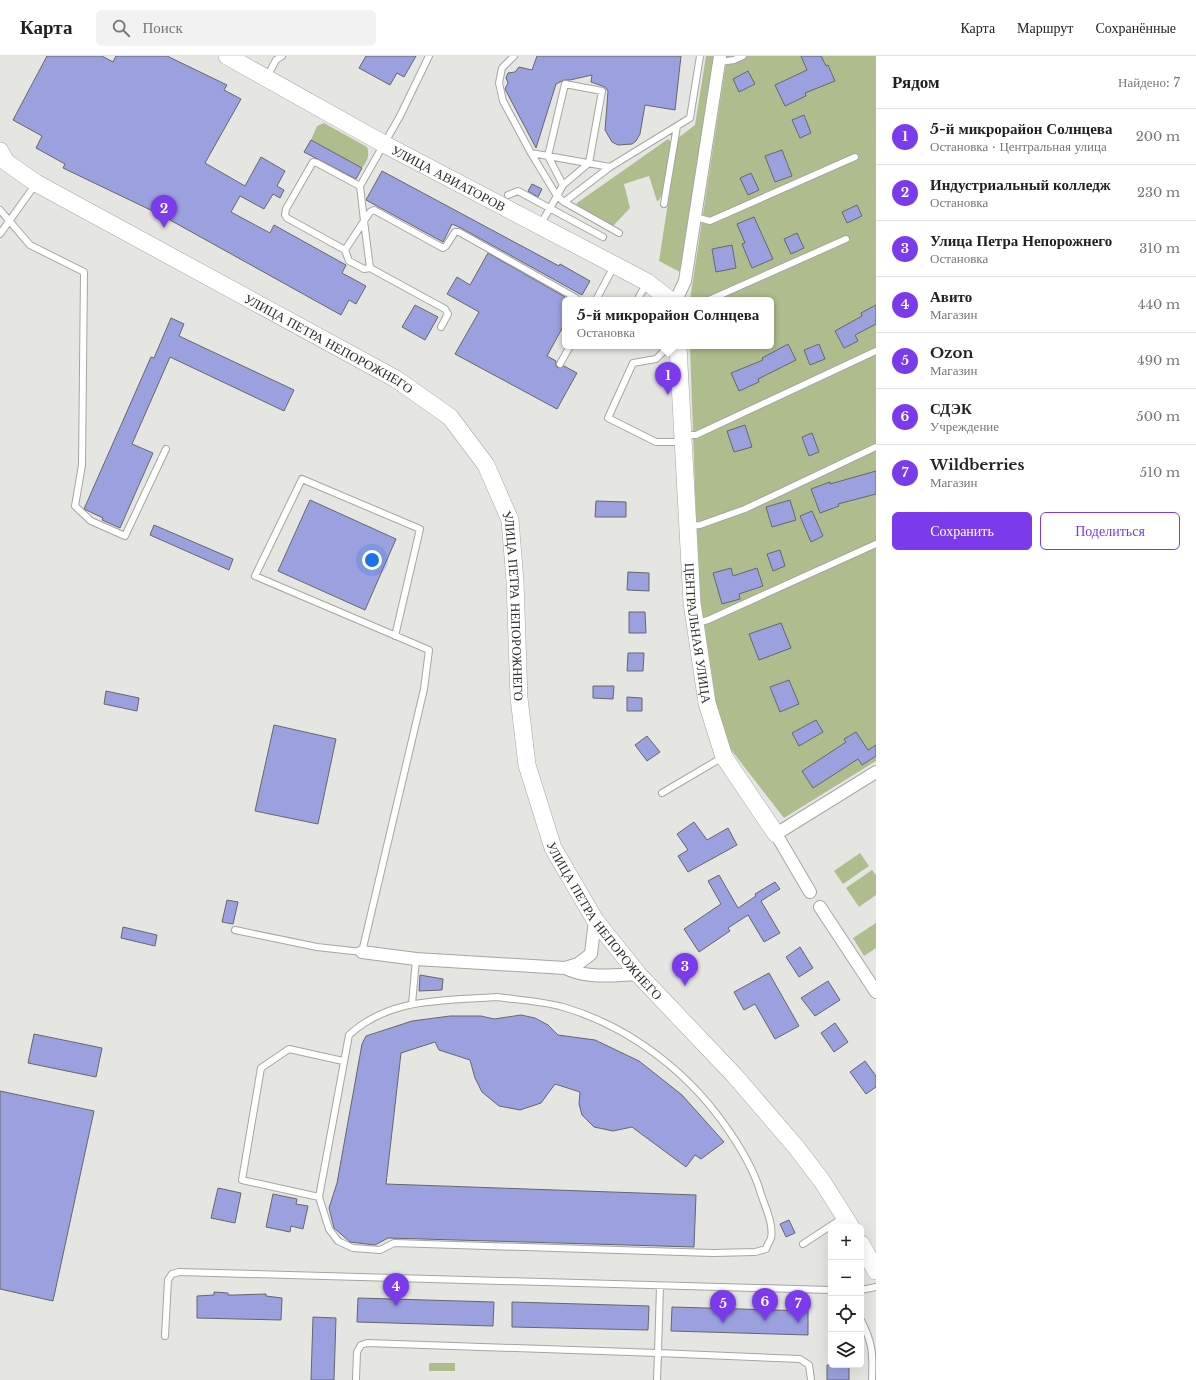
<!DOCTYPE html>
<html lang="ru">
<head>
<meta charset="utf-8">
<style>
  body { margin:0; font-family:"Libre Baskerville",serif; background:#f2f2f2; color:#222 }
  .controls { position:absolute; right:12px; bottom:12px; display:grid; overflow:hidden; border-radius:6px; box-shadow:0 4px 16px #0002 }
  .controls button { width:36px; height:36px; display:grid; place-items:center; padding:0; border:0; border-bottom:1px solid #e0e0e0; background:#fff; color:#222; font:20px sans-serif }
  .you { position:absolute; left:372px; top:504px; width:14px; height:14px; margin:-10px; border:3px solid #fff; border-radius:50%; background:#1a73e8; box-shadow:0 0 0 6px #1a73e833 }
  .badge { display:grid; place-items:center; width:26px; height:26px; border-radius:50%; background:#7c3aed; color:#fff; font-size:13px; font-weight:700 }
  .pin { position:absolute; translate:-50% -33px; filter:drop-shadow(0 1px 2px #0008) }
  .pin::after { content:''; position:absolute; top:21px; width:14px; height:12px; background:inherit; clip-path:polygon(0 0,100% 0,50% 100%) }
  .popup { position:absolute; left:562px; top:241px; width:212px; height:52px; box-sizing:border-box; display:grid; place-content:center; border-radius:6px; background:#fff; filter:drop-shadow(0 1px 3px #0005); font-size:13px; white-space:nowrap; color:#767676 }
  .popup b { font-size:15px; color:#222 }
  .popup::after { content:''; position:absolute; left:50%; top:100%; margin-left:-8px; border:8px solid transparent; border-top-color:#fff }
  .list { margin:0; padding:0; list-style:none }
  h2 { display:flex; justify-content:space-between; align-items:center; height:52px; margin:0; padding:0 16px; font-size:17px }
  h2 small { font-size:13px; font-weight:400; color:#767676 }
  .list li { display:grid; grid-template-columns:26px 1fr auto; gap:12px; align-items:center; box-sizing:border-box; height:56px; padding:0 16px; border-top:1px solid #e0e0e0 }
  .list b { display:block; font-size:15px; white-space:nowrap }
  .list p { margin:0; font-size:13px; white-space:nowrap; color:#767676 }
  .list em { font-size:13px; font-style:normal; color:#767676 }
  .actions { display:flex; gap:8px; padding:12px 16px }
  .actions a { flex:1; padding:9px 0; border:1px solid #7c3aed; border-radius:6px; text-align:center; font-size:14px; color:#7c3aed }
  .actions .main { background:#7c3aed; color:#fff }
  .icon { flex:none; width:22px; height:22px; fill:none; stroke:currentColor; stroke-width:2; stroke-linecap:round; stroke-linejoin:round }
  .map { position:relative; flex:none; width:876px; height:1324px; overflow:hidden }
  header { display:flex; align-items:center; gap:24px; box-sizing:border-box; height:56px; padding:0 20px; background:#fff; border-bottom:1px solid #e0e0e0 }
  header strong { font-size:19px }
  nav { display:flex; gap:22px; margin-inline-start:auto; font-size:14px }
  .search { width:280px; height:36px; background:#f2f2f2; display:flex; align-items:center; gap:10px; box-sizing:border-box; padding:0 14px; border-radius:6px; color:#767676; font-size:15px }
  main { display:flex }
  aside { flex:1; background:#fff }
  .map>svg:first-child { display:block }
</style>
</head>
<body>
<header>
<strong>Карта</strong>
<div class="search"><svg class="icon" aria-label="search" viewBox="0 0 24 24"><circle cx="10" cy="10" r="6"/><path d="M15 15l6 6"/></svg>Поиск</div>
<nav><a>Карта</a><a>Маршрут</a><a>Сохранённые</a></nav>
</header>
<main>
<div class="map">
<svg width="876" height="1324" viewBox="0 0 876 1324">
  <rect width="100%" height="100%" fill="#e5e6e2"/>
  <path fill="#afbd8e" d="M 706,0 L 714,0 L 680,216 L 659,205 L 678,82 L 695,69 Z
    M 727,0 L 876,0 L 876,705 L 784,762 L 711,668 L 699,549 L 690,290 L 771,290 L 771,244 L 690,244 Z
    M 324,67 L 367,91 C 370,100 367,105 362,112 L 311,84 L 317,70 Z
    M 668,83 L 671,86 L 663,137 L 659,144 L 657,145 L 649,120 L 624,128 L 630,152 L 612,171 L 576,150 L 577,147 Z
    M 860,797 L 869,810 L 843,828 L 834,815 Z
    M 872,814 L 876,819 L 876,839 L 859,851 L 846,832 Z
    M 876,867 L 876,892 L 864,900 L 853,882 Z
    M 429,1307 L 455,1307 L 455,1315 L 429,1315 Z"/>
  <path fill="#9aa1de" stroke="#66676a" d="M 47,0 L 102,0 L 113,6 L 116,0 L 167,0 L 227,29 L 224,34 L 241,43 L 205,107 L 245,130 L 261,101 L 285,115 L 277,130 L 284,134 L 280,142 L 273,138 L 264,153 L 240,140 L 231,156 L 270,177 L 274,169 L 346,209 L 342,217 L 366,230 L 356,248 L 349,244 L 341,259 L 161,159 L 63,112 L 65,108 L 36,92 L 42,80 L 13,64 Z
    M 366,0 L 416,0 L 404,21 L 397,17 L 390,29 L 359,12 Z
    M 537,0 L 681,0 L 675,54 L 645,49 L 640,78 L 636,85 L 632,88 L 618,89 L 612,86 L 605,74 L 608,35 L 605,31 L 591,26 L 592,19 L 570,24 L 564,24 L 556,28 L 536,92 L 505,33 L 508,27 L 506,22 L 508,17 L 515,16 L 519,11 L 532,14 Z
    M 801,0 L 821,0 L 826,10 L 828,9 L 835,25 L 805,37 L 806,40 L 785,50 L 775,29 L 807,14 Z
    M 748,15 L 755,28 L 739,36 L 733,23 Z
    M 804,59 L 811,77 L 800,82 L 792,64 Z
    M 311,84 L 362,112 L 356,123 L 304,96 Z
    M 782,94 L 792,120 L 775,126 L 765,100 Z
    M 382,115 L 559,210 L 560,208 L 590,225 L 582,239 L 461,172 L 452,168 L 443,186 L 366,144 Z
    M 751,117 L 759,134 L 748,139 L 740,122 Z
    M 532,128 L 542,133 L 538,141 L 528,135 Z
    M 857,149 L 862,160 L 847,167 L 842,156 Z
    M 754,161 L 773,203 L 752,212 L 742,188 L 745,187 L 737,168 Z
    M 797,177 L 804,192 L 791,198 L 784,183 Z
    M 732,189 L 736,212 L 716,216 L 712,193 Z
    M 488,197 L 565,241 L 565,267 L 547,300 L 556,305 L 556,310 L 558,312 L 564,310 L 577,317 L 557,353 L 455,298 L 479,256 L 447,238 L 457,221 L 470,229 Z
    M 415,249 L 438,261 L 425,284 L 402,271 Z
    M 876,249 L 876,268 L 855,279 L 858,285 L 844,292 L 835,275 L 862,260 L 861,257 Z
    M 171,262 L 184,268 L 179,280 L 294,334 L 284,355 L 170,301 L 132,388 L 153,397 L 120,472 L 102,464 L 103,462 L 84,453 L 151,301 L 154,302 Z
    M 788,288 L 796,304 L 758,323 L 759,326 L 739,335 L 731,317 L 763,304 L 762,302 Z
    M 819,288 L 825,303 L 810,309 L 804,294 Z
    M 745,369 L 752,391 L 734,396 L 727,375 Z
    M 812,377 L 819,396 L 809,400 L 802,381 Z
    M 876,415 L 876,438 L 838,448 L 839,450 L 820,457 L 811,433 L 830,426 L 830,428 Z
    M 310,444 L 396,483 L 365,554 L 278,515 Z
    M 790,444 L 796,464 L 772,471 L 766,451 Z
    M 596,445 L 626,446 L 626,461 L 595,461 Z
    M 812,455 L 823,480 L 811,486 L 800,460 Z
    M 154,469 L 233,503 L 229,514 L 150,479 Z
    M 780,494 L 785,510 L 773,515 L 767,498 Z
    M 731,512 L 733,520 L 757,512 L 763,530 L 739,538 L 740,543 L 722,548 L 713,517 Z
    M 628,516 L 649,517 L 649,535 L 627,534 Z
    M 629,556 L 645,556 L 646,577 L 629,577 Z
    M 781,567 L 791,592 L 759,604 L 749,578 Z
    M 628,597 L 644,597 L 643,615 L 627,615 Z
    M 789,624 L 799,648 L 780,656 L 770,631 Z
    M 593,630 L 614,630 L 613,643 L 593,642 Z
    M 106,635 L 139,642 L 137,655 L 104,648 Z
    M 627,641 L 642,642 L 642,655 L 627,655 Z
    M 816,664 L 823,676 L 799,690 L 792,677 Z
    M 274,669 L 336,683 L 318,768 L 255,755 Z
    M 856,676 L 868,694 L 876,689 L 876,700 L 862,709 L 858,703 L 813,732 L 802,715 L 846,686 L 844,683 Z
    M 647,680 L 660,696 L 647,705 L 635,689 Z
    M 694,766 L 707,784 L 728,772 L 737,789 L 688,816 L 678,800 L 688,794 L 677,778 Z
    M 719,819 L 738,852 L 756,840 L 755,838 L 775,826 L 780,833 L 761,845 L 780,877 L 764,886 L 748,859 L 728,872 L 730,875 L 699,896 L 684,873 L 721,848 L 708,825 Z
    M 227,844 L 238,846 L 233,868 L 222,866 Z
    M 123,871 L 157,879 L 155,890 L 121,882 Z
    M 800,891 L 813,912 L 799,921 L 786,901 Z
    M 769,917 L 799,970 L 775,983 L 755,948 L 744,954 L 734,936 Z
    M 420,919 L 443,923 L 442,934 L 419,935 Z
    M 828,925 L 840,944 L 815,960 L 801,942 Z
    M 521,959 L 535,962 L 548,969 L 558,979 L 595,984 L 639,1005 L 682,1039 L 724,1086 L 701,1103 L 695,1099 L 686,1111 L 632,1071 L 613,1075 L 594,1071 L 582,1059 L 579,1048 L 580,1036 L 555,1028 L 541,1047 L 520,1054 L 499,1050 L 482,1036 L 475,1022 L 470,1004 L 439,994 L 435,986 L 401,997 L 386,1128 L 696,1139 L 694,1191 L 388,1182 L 375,1189 L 350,1186 L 334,1172 L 329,1152 L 337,1127 L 362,988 L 366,980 L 412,965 L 450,960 L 481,960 L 494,963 Z
    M 835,967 L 848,986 L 834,996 L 821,977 Z
    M 34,978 L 102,992 L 96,1021 L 28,1007 Z
    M 865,1005 L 876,1020 L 876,1031 L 866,1038 L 850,1016 Z
    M 0,1035 L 94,1055 L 53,1245 L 0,1233 Z
    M 218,1132 L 241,1137 L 235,1167 L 211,1162 Z
    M 273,1138 L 297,1143 L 296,1148 L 308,1150 L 303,1173 L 291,1170 L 290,1176 L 266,1171 Z
    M 789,1164 L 795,1177 L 786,1181 L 780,1168 Z
    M 214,1236 L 228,1237 L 228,1239 L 235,1239 L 266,1238 L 266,1240 L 282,1242 L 281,1264 L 197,1262 L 197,1240 L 214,1239 Z
    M 358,1242 L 494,1246 L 493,1270 L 357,1266 Z
    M 512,1246 L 649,1250 L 648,1274 L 512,1271 Z
    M 672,1251 L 808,1255 L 808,1279 L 671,1275 Z
    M 313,1261 L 336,1262 L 334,1324 L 311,1324 Z
    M 827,1309 L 849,1309 L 849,1324 L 827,1324 Z"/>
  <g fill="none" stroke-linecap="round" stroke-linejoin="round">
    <defs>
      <path id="lane" d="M 514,0 L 502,12 L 499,27 L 503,45 L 531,97 L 557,140 L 540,169
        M 720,6 L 734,4 L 743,0
        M 267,21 L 276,4 L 282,0
        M 531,97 L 610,111 L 690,62 L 700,0
        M 563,129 L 548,100 L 565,28 L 602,35 L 589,107 L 563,129 L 557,140 L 564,146 L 619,177
        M 360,130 L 364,165 L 345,194 L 287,162 L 285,159 L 286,153 L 313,106 L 317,107 L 360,130 L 400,60 L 429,0
        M 508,139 L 518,135 L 603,181
        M 564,146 L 610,111
        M 664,148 L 677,70
        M 0,154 L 30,189 L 84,216 L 82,409 L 75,450 L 91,465 L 125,480 L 166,393
        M 695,161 L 710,165 L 855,101
        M 0,178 L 35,129
        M 345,194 L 349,205 L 364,213 L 370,212 L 445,253 L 448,258 L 441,271
        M 370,212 L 364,165 L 370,156 L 374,154 L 443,192 L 446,190 L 455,176 L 459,176 L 576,242
        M 639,241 L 646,228
        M 596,244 L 614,210
        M 709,244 L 846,183
        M 669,290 L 656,303 L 633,307 L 608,362 L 656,386 L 683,386
        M 560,308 L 570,290
        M 684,379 L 696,379 L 876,295
        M 688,470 L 700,469 L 745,453 L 876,391
        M 697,567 L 708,564 L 876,488
        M 662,737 L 723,701
        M 235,874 L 317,891 L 362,896 L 424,633 L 429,594 L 255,520 L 302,423 L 420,473 L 395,580
        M 497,941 C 518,944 542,945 563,951 C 632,971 692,1019 731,1078 C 743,1096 754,1114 760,1135 C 764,1149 774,1167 771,1182 C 770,1185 767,1189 766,1193 L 755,1196 L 713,1197 L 394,1187 L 380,1194 L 353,1192 L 338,1185 L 329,1173 L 319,1141 L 349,979 C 390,941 444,945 497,941 Z
        M 412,948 L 416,903
        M 319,1141 L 242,1124 L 261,1012 L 289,993 L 343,1005
        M 803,1188 L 844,1161
        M 861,1234 L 876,1231
        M 861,1264 C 873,1288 873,1297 872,1324
        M 165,1280 L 168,1224 L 172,1218 L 179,1216 L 831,1234
        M 356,1324 L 357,1296 L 361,1289 L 367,1287 L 658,1297 L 660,1230
        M 657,1324 L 658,1297 L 800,1303 L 809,1309 L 811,1324"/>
      <path id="street" d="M 676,244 L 685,225 L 720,0
        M 810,836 L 776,778 L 876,716
        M 820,851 L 876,936
        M 362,896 L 416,903 L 565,912 L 578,908 L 591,898 L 595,864
        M 565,912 C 587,923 614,919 638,918"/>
      <g id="secondary">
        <path id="s1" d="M 227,0 L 384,88 L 647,226 L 670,244"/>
        <path id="s2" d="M 0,95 L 6,106 L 36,127 L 396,323 L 450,361 L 486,409 L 510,464 L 515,525 L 519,642 L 527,709 L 553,792 L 595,864 L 638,918 L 735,1020 L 796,1091 L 822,1125 L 851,1171"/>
        <path id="s3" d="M 678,290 L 692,547 L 707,647 L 724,701 L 776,778"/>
        <path d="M 861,1188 L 876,1215"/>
      </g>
    </defs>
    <use href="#lane" stroke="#a5a6a3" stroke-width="8"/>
    <use href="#street" stroke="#a5a6a3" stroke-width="14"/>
    <use href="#secondary" stroke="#a5a6a3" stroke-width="18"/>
    <use href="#lane" stroke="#fff" stroke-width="6"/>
    <use href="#street" stroke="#fff" stroke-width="12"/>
    <use href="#secondary" stroke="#fff" stroke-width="17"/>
  </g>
  <g text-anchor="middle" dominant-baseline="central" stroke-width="3.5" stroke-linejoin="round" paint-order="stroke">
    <g font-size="13" fill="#2c2d2b" stroke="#fff">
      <text stroke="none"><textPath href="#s1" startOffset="253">УЛИЦА АВИАТОРОВ</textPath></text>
      <text stroke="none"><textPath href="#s2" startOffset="383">УЛИЦА ПЕТРА НЕПОРОЖНЕГО</textPath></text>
      <text stroke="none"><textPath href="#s2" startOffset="731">УЛИЦА ПЕТРА НЕПОРОЖНЕГО</textPath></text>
      <text stroke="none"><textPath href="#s3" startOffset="288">ЦЕНТРАЛЬНАЯ УЛИЦА</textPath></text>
      <text stroke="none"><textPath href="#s2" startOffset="1067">УЛИЦА ПЕТРА НЕПОРОЖНЕГО</textPath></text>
    </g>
  </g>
</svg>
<div class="controls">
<button>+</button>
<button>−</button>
<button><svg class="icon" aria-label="locate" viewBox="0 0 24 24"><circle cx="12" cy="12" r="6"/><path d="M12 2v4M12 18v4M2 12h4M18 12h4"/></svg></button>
<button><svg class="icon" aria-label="layers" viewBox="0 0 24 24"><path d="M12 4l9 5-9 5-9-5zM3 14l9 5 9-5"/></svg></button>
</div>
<div class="you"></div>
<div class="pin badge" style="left:668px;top:339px">1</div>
<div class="popup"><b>5-й микрорайон Солнцева</b>Остановка</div>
<div class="pin badge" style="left:164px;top:172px">2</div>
<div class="pin badge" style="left:685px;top:930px">3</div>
<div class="pin badge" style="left:396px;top:1250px">4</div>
<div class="pin badge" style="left:723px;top:1267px">5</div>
<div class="pin badge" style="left:765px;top:1265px">6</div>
<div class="pin badge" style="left:798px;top:1267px">7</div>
</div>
<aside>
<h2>Рядом<small>Найдено: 7</small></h2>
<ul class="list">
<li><span class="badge">1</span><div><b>5-й микрорайон Солнцева</b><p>Остановка · Центральная улица</p></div><em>200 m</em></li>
<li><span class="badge">2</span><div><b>Индустриальный колледж</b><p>Остановка</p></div><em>230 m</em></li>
<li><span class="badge">3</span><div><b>Улица Петра Непорожнего</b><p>Остановка</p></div><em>310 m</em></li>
<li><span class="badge">4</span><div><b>Авито</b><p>Магазин</p></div><em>440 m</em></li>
<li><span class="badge">5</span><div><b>Ozon</b><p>Магазин</p></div><em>490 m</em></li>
<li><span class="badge">6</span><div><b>СДЭК</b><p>Учреждение</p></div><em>500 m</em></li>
<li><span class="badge">7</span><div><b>Wildberries</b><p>Магазин</p></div><em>510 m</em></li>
</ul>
<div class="actions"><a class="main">Сохранить</a><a>Поделиться</a></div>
</aside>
</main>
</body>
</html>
